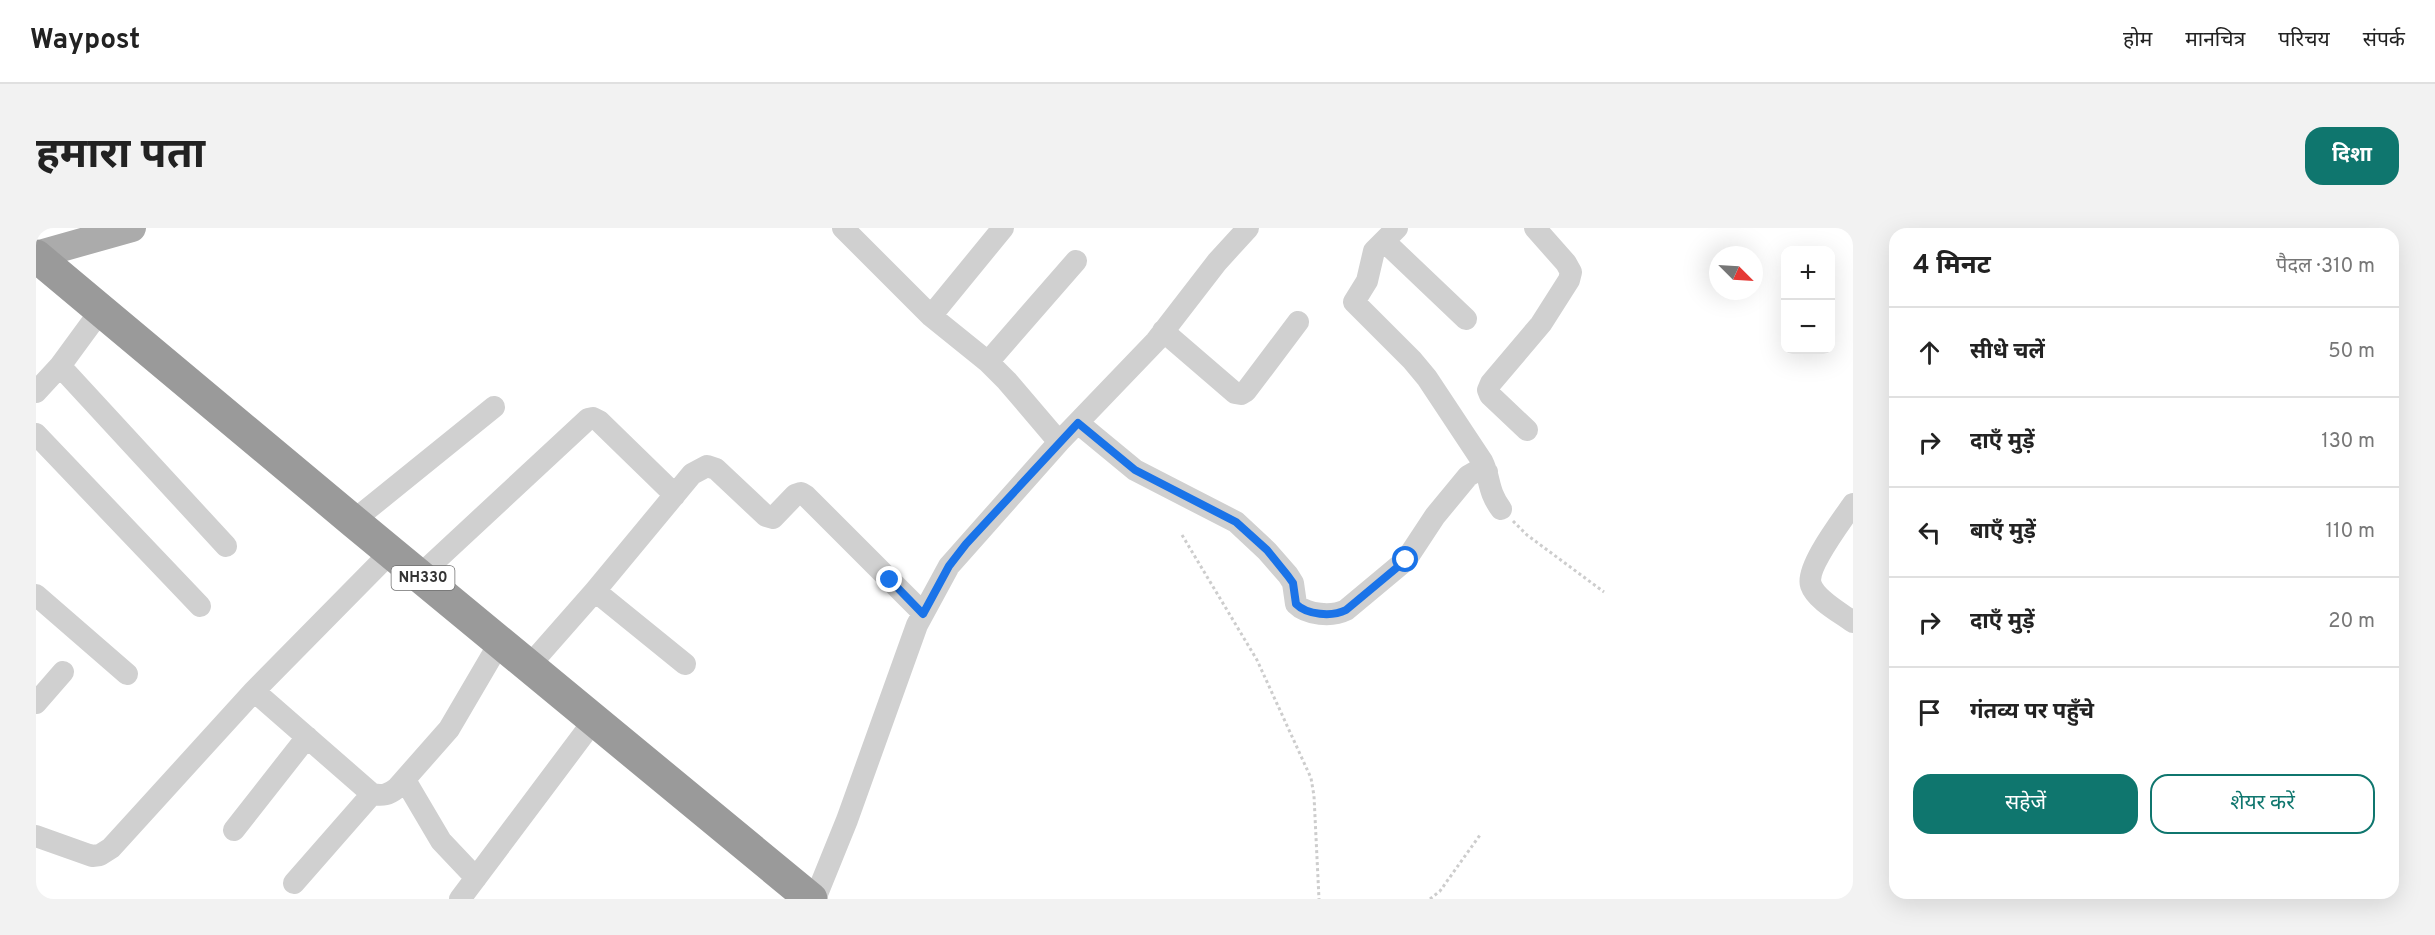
<!DOCTYPE html>
<html lang="hi">
<head>
<meta charset="utf-8">
<style>
  body { margin:0; font-family:Overpass,"Noto Sans Devanagari",sans-serif; background:#f2f2f2; color:#222 }
  .controls { position:absolute; right:18px; top:18px; display:grid; overflow:hidden; border-radius:12px; box-shadow:0 6px 24px #0002 }
  .controls button { width:54px; height:54px; display:grid; place-items:center; padding:0; border:0; border-bottom:2px solid #e0e0e0; background:#fff; color:#222; font:30px sans-serif }
  .compass { position:absolute; left:1673px; top:18px; width:54px; height:54px; border-radius:50%; background:#fff; box-shadow:0 6px 24px #0002; rotate:114deg }
  .stop { position:absolute; width:18px; height:18px; margin:-14px; border:4px solid #1a73e8; border-radius:50%; background:#fff }
  .stop.end { background:#1a73e8; border-color:#fff; box-shadow:0 2px 6px #0008 }
  .list { margin:0; padding:0; list-style:none }
  h2 { display:flex; justify-content:space-between; align-items:center; height:78px; margin:0; padding:0 24px; font-size:26px }
  h2 small { font-size:20px; font-weight:400; color:#767676 }
  .list li { display:grid; grid-template-columns:39px 1fr auto; gap:18px; align-items:center; box-sizing:border-box; height:90px; padding:0 24px; border-top:2px solid #e0e0e0 }
  .list b { display:block; font-size:22px; white-space:nowrap }
  .list em { font-size:20px; font-style:normal; color:#767676 }
  .actions { display:flex; gap:12px; padding:18px 24px }
  .actions a { flex:1; padding:14px 0; border:2px solid #0f766e; border-radius:18px; text-align:center; font-size:21px; color:#0f766e }
  .actions .main { background:#0f766e; color:#fff }
  .icon { flex:none; width:33px; height:33px; fill:none; stroke:currentColor; stroke-width:2; stroke-linecap:round; stroke-linejoin:round }
  .map { position:relative; flex:none; width:1817px; height:671px; overflow:hidden; border-radius:18px }
  header { display:flex; align-items:center; gap:36px; box-sizing:border-box; height:84px; padding:0 30px; background:#fff; border-bottom:2px solid #e0e0e0 }
  header strong { font-size:28px }
  nav { display:flex; gap:33px; margin-inline-start:auto; font-size:21px }
  .intro { display:flex; align-items:center; justify-content:space-between; box-sizing:border-box; height:144px; padding:0 36px }
  h1 { margin:0; font-size:42px }
  .button { padding:15px 27px; border-radius:18px; background:#0f766e; color:#fff; font-size:21px; font-weight:700 }
  main { display:flex; gap:36px; padding:0 36px }
  aside { flex:1; background:#fff; border-radius:18px; box-shadow:0 6px 24px #0002 }
  .map>svg:first-child { display:block }
</style>
</head>
<body>
<header>
<strong>Waypost</strong>
<nav><a>होम</a><a>मानचित्र</a><a>परिचय</a><a>संपर्क</a></nav>
</header>
<div class="intro"><h1>हमारा पता</h1><a class="button">दिशा</a></div>
<main>
<div class="map">
<svg width="1817" height="671" viewBox="0 0 1817 671">
  <rect width="100%" height="100%" fill="#fff"/>
  <g fill="none" stroke-linecap="round" stroke-linejoin="round">
    <path stroke="#cdcdcd" stroke-width="3" stroke-dasharray="3 3" stroke-linecap="butt" d="M 1477,293 L 1491,307 L 1568,364
      M 1146,307 L 1221,432 L 1275,550 L 1278,568 L 1283,671
      M 1394,671 L 1404,663 L 1444,607"/>
    <path stroke="#d0d0d0" stroke-width="22" d="M 807,0 L 895,88 L 952,134 L 971,153 L 1023,214
      M 1361,0 L 1338,23 L 1331,53 L 1318,74 L 1376,132 L 1391,150 L 1446,233 C 1455,251 1451,262 1465,281
      M 1348,13 L 1430,91
      M 895,88 L 967,0
      M 1127,103 L 1199,165 L 1205,166 L 1210,163 L 1262,94
      M 952,134 L 1040,33
      M 24,138 L 190,318
      M 0,164 L 24,138 L 65,82
      M 1042,195 L 1099,242 L 1200,294 L 1231,323 L 1252,347 L 1257,355 L 1260,376 C 1271,387 1296,389 1310,382 L 1370,332 L 1399,288 L 1432,248 L 1439,244 L 1451,244
      M 1491,202 L 1454,167 L 1452,162 L 1455,155 L 1505,96 L 1533,52 L 1535,44 L 1530,35 L 1499,0
      M 0,206 L 164,378
      M 1817,276 C 1807,291 1769,340 1775,357 C 1780,372 1805,385 1817,394
      M 317,293 L 458,179
      M 383,348 L 552,191 L 557,190 L 563,193 L 639,267
      M 559,363 L 649,436
      M 0,367 L 91,446
      M 493,438 L 559,363 L 656,246 L 671,238 L 680,241 L 730,288 L 737,290 L 759,267 L 765,265 L 770,268 L 887,385
      M 218,463 L 336,566 C 347,568 352,567 361,560 L 413,501 L 464,414
      M 0,475 L 27,444
      M 369,552 L 405,613 L 440,650
      M 198,602 L 271,509
      M 0,608 L 56,628 L 64,627 L 75,620 L 218,463 L 355,324
      M 258,655 L 336,566
      M 424,671 L 559,491
      M 779,671 L 811,592 L 881,397 L 913,338 L 1023,214 L 1120,113 L 1181,34 L 1212,0"/>
    <path stroke="#ababab" stroke-width="28" d="M 0,27 L 96,0"/>
    <path stroke="#9a9a9a" stroke-width="33" d="M 0,28 L 317,293 L 775,671"/>
  </g>
  <g fill="none" stroke-linecap="round" stroke-linejoin="round">
    <path stroke="#1a73e8" stroke-width="8" d="M 854,352 L 887,386 L 913,338 L 930,316 L 1042,195 L 1099,242 L 1200,294 L 1231,322 L 1252,348 L 1257,355 L 1260,376 C 1271,387 1296,389 1310,382 L 1370,332"/>
  </g>
  <g text-anchor="middle" dominant-baseline="central" stroke-width="6" stroke-linejoin="round" paint-order="stroke">
    <rect fill="#fff" stroke="#707070" stroke-width="1.5" x="355.5" y="338" width="63" height="24" rx="4.5"/>
    <g font-size="15" font-weight="bold" fill="#333">
      <text x="387" y="350">NH330</text>
    </g>
  </g>
</svg>
<div class="controls">
<button>+</button>
<button>−</button>
</div>
<svg class="compass" viewBox="-18 -18 36 36"><path d="M0-13l5 13h-10z" fill="#e53935"/><path d="M0 13l5-13h-10z" fill="#767676"/></svg>
<div class="stop" style="left:1370px;top:332px"></div>
<div class="stop end" style="left:854px;top:352px"></div>
</div>
<aside>
<h2>4 मिनट<small>पैदल · 310 m</small></h2>
<ul class="list">
<li><svg class="icon" aria-label="ahead" viewBox="0 0 24 24"><path d="M12 20V5M6 11l6-6 6 6"/></svg><div><b>सीधे चलें</b></div><em>50 m</em></li>
<li><svg class="icon" aria-label="right" viewBox="0 0 24 24"><path d="M7 20v-9h11M14 6l5 5-5 5"/></svg><div><b>दाएँ मुड़ें</b></div><em>130 m</em></li>
<li><svg class="icon" aria-label="left" viewBox="0 0 24 24"><path d="M17 20v-9H6M10 6l-5 5 5 5"/></svg><div><b>बाएँ मुड़ें</b></div><em>110 m</em></li>
<li><svg class="icon" aria-label="right" viewBox="0 0 24 24"><path d="M7 20v-9h11M14 6l5 5-5 5"/></svg><div><b>दाएँ मुड़ें</b></div><em>20 m</em></li>
<li><svg class="icon" aria-label="arrive" viewBox="0 0 24 24"><path d="M6 21V4h12l-3 4 3 4H6"/></svg><div><b>गंतव्य पर पहुँचे</b></div></li>
</ul>
<div class="actions"><a class="main">सहेजें</a><a>शेयर करें</a></div>
</aside>
</main>
</body>
</html>
